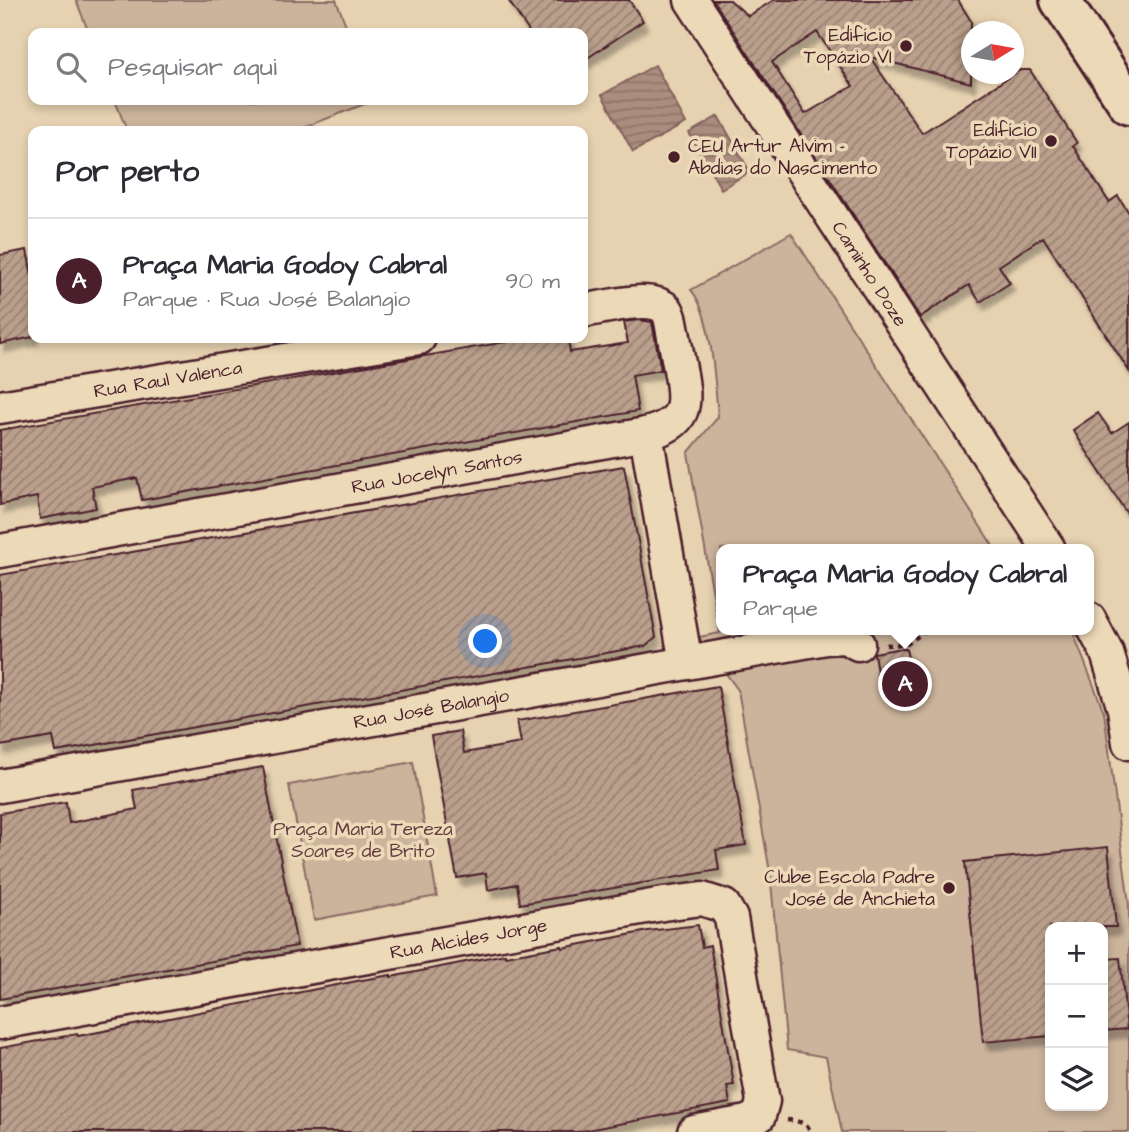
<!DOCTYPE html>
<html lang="pt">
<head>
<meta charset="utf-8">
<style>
  body { margin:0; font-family:"Architects Daughter",sans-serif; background:#f2f2f3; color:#2b2b33 }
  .controls { position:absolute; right:21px; bottom:21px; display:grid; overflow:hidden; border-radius:14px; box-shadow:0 4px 10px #0003 }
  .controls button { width:63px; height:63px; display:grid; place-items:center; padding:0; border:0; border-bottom:2px solid #e1e1e2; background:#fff; color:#2b2b33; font:35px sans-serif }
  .compass { position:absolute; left:961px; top:21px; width:63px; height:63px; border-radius:50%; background:#fff; box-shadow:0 4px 10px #0003; rotate:79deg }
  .you { position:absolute; left:486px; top:642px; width:24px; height:24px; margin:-18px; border:5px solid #fff; border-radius:50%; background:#1a73e8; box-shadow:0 0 0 10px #1a73e833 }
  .badge { display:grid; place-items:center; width:46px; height:46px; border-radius:50%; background:#4a1f2b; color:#fff; font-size:23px; font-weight:700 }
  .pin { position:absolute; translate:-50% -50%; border:4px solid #fff; box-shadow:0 2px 7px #0006 }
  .popup { position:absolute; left:716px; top:544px; width:378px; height:91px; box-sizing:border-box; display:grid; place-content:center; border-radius:14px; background:#fff; filter:drop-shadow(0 2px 5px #0005); font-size:23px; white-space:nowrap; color:#7c7c81 }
  .popup b { font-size:26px; color:#2b2b33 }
  .popup::after { content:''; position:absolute; left:50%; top:100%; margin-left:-14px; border:14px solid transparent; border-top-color:#fff }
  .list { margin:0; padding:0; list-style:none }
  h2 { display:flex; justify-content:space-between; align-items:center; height:91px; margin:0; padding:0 28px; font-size:30px }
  h2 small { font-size:23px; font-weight:400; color:#7c7c81 }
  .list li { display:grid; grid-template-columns:46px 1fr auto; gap:21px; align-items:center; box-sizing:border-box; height:126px; padding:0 28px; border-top:2px solid #e1e1e2 }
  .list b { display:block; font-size:26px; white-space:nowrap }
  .list p { margin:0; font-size:23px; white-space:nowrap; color:#7c7c81 }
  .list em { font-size:23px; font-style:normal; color:#7c7c81 }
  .icon { flex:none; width:38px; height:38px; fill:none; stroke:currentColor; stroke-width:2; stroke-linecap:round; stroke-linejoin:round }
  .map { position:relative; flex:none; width:1129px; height:1132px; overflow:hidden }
  .search { position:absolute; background:#fff; box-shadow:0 4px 10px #0003; left:28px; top:28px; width:560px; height:77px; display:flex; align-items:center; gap:18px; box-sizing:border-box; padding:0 24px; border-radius:14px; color:#7c7c81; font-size:26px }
  .panel { position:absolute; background:#fff; box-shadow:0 4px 10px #0003; left:28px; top:126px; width:560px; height:217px; border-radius:14px }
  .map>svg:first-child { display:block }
</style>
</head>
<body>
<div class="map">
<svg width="1129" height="1132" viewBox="0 0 1129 1132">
  <defs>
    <pattern id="water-rules" width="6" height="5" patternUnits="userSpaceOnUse" patternTransform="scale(1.75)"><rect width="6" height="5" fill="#aa8d7e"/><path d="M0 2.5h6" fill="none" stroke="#8c7367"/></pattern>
    <pattern id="building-hatch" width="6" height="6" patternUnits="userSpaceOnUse" patternTransform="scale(1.75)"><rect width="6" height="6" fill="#baa08c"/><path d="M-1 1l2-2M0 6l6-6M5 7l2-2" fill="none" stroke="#998273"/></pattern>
    <filter id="shadow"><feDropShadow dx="4.5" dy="8" stdDeviation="2" flood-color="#0004"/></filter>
  </defs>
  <rect width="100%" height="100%" fill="#e6d2b1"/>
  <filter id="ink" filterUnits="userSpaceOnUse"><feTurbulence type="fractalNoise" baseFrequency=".0143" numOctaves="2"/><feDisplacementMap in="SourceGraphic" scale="14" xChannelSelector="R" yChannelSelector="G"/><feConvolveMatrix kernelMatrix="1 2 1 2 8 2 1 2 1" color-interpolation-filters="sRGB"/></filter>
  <g filter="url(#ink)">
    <path fill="#ccb49c" stroke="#8b6a64" stroke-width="2" fill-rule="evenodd" d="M 76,0 L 336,0 L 349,33 L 89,33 Z
      M 115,100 L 375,100 L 295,131 L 127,131 Z
      M 791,233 L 995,549 L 721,549 L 721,630 L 1072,630 L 1104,712 L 1129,904 L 1129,1132 L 842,1132 L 826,1057 L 787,1050 L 770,872 L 738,690 L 699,637 L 720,633 L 688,453 L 718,417 C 715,384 712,313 691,290 ZM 1050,927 L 1103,927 L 1103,1106 L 1050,1106 Z
      M 413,762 L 437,896 L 314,920 L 289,785 Z"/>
    <path fill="url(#water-rules)" stroke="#84615d" stroke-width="2" d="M 655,65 L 686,123 L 633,152 L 602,95 Z
      M 718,116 L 750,172 L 721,189 L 689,133 Z"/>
    <path fill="url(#building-hatch)" stroke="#4a1f2b" stroke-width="2" fill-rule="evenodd" filter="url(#shadow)" d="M 508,0 L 629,0 L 643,21 L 583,61 L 583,33 L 530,33 Z
      M 713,0 L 730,0 L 748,16 L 774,0 L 958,0 L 971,21 L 971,83 L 870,57 L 922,133 L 1020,70 L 1030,70 L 1077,143 L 1073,146 L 1109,202 L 1118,196 L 1129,213 L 1129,371 L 1043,237 L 999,266 L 1010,283 L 980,302 L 969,285 L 920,317 ZM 817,32 L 853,86 L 805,114 L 772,62 Z
      M 27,250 L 33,281 L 33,337 L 0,344 L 0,255 Z
      M 639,320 L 652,322 L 661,370 L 632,375 L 638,411 L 142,500 L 137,478 L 92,487 L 96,508 L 40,519 L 37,497 L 0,505 L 0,430 L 528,338 L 568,338 L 570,352 L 628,343 L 624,322 Z
      M 1098,413 L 1112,433 L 1129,422 L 1129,517 L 1073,430 Z
      M 624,466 L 656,637 L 645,646 L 56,752 L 53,737 L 0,746 L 0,575 Z
      M 896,649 L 906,649 L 911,672 L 878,679 L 874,653 Z
      M 718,686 L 746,845 L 716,850 L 719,870 L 520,904 L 517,884 L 488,890 L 486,873 L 457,878 L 431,736 L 460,731 L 464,753 L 521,743 L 517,721 Z
      M 263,767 L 297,946 L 0,999 L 0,813 L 66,802 L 69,823 L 137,809 L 133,790 Z
      M 1108,847 L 1116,927 L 1050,927 L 1050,1036 L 983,1042 L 965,862 Z
      M 698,925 L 702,947 L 710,945 L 734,1085 L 727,1086 L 730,1103 L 577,1132 L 0,1132 L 0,1048 L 77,1034 L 78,1036 L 362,980 L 391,975 L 391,977 L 505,954 L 505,956 L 562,946 L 562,948 L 648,931 Z
      M 1120,958 L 1127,1029 L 1103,1031 L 1103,959 Z"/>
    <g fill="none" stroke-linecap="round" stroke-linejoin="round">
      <defs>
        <g id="street">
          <path id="s1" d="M 691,0 L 1049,549"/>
          <path d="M 583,311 C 603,308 652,293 667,310 C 668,311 671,320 671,321 C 674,337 677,353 680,369 C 687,406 687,423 646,434"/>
          <path id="s2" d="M 0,407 L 419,338"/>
          <path id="s3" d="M 0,551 L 646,434 L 686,663"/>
          <path d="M 1089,619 L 1107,653 L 1124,709 L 1129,743"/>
          <path id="s4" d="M 0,786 L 826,638 L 845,637 L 858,644"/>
          <path id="s5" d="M 0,1023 L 663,904 L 702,899 L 724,906 L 731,918 L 763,1101 L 759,1116 L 747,1122 L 694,1132"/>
        </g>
        <path id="secondary" d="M 1060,0 L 1129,105"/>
      </defs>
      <use href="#street" stroke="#4a1f2b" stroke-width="37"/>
      <use href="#secondary" stroke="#4a1f2b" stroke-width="44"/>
      <path stroke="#4a1f2b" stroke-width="4.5" stroke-dasharray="5 5" stroke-linecap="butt" d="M 886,645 L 907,644 L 926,630
        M 787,1120 C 797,1121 807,1122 811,1132"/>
      <use href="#street" stroke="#ecd9b7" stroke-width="32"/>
      <use href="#secondary" stroke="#ecd9b7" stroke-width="38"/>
    </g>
  </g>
  <g fill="#4a1f2b" stroke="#ecd9b7" stroke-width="2.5">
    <circle cx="906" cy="46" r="7"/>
    <circle cx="1051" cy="141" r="7"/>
    <circle cx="674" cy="157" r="7"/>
    <circle cx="949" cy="888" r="7"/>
  </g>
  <g text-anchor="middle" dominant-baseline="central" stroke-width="7" stroke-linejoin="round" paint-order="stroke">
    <g font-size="19" fill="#4a1f2b" stroke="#ecd9b7" text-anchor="end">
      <text x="892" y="35">Edifício<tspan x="892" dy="22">Topázio VI</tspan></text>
      <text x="1037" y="130">Edifício<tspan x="1037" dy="22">Topázio VII</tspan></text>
      <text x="688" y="146" text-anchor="start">CEU Artur Alvim -<tspan x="688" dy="22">Abdias do Nascimento</tspan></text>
      <text x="935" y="877">Clube Escola Padre<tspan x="935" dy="22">José de Anchieta</tspan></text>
    </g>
    <g font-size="19" fill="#4a1f2b" stroke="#ecd9b7">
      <text stroke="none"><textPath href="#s1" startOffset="327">Caminho Doze</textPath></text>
      <text stroke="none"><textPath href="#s2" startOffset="170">Rua Raul Valenca</textPath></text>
      <text stroke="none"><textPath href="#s3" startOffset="444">Rua Jocelyn Santos</textPath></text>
      <text stroke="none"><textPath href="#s4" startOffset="438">Rua José Balangio</textPath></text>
      <text stroke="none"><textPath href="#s5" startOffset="476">Rua Alcides Jorge</textPath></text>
    </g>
    <g font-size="19" fill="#643d42" stroke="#ecd9b7">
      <text x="363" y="829">Praça Maria Tereza<tspan x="363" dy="22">Soares de Brito</tspan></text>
    </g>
  </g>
</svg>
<div class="controls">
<button>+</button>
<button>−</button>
<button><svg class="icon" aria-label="layers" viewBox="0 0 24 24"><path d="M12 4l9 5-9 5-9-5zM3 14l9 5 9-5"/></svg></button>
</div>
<svg class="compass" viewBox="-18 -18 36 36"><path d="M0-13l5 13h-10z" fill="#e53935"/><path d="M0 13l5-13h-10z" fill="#7c7c81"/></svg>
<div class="you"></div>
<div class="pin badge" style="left:905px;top:684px">A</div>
<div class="popup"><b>Praça Maria Godoy Cabral</b>Parque</div>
<div class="search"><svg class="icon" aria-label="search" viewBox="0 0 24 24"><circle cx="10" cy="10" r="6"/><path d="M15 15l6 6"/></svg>Pesquisar aqui</div>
<section class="panel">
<h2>Por perto<small></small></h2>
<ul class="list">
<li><span class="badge">A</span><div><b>Praça Maria Godoy Cabral</b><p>Parque · Rua José Balangio</p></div><em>90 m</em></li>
</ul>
</section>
</div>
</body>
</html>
